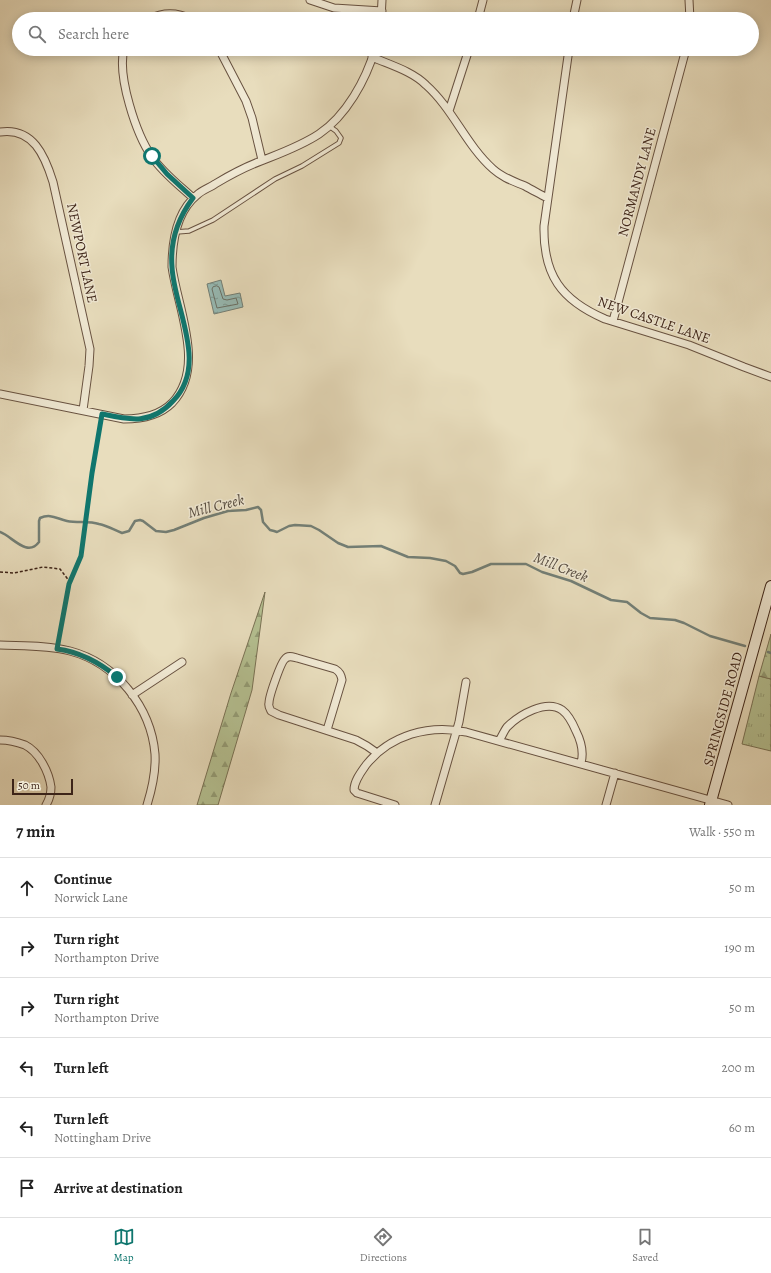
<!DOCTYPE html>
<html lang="en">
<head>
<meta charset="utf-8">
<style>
  body { margin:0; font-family:Alegreya,serif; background:#f6f6f6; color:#222 }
  .scale { position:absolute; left:12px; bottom:10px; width:61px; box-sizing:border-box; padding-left:4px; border:2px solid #3d2418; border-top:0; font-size:11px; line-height:14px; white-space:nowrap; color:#3d2418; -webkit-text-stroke:3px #f0e9d4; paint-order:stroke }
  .stop { position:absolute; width:12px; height:12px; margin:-9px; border:3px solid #0f766e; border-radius:50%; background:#fff }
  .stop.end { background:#0f766e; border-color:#fff; box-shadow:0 1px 4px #0008 }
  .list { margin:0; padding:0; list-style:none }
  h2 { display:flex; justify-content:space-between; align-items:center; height:52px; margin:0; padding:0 16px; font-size:17px }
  h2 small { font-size:13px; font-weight:400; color:#767676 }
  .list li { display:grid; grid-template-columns:26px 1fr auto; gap:12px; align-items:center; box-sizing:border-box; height:60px; padding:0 16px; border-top:1px solid #e0e0e0 }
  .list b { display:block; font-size:15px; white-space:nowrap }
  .list p { margin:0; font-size:13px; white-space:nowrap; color:#767676 }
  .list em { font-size:13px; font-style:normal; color:#767676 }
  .icon { flex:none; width:22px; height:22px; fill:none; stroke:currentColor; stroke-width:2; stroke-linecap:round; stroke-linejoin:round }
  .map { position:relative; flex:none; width:771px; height:805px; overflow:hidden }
  .search { position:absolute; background:#fff; box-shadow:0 2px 10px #0003; left:12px; right:12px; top:12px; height:44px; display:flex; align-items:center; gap:10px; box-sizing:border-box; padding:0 14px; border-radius:22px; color:#767676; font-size:15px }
  .sheet { height:412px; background:#fff }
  nav { display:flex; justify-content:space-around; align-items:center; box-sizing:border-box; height:56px; border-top:1px solid #e0e0e0; background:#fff; font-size:11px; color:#767676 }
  nav a { display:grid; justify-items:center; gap:2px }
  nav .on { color:#0f766e }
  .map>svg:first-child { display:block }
</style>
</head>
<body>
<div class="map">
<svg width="771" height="805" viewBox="0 0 771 805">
  <defs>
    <pattern id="grass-tufts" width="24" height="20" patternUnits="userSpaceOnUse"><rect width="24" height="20" fill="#b5c192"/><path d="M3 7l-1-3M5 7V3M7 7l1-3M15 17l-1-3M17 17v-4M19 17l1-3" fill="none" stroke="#949d76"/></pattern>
    <pattern id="forest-firs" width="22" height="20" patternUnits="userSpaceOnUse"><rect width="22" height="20" fill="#b5c192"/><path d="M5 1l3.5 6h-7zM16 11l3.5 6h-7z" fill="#949d76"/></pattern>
    <pattern id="water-ripples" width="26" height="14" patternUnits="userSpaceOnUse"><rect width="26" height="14" fill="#97bbb5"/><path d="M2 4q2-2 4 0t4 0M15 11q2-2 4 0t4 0" fill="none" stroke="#7c9892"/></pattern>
  </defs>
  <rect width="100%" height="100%" fill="#e8ddbd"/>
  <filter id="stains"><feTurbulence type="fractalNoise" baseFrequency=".005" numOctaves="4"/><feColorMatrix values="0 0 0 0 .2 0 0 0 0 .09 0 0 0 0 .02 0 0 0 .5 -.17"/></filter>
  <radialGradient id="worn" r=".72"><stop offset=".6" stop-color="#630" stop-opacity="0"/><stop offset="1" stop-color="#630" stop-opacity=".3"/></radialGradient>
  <path fill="url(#grass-tufts)" stroke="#797255" d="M 759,676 L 771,679 L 771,751 L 742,744 Z"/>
  <path fill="url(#forest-firs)" stroke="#797255" d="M 265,592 L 252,690 L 218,805 L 197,805 L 231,693 Z
    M 771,634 L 771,679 L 759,676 Z"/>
  <path fill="url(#water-ripples)" stroke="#737f76" d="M 221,280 L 225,296 L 240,293 L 243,307 L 214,314 L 207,284 Z"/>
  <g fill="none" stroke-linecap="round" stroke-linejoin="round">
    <path stroke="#6a7066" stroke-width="1" d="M 217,286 L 219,287 L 223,299 L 227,300 L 236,298 L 238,304 L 217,308 L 212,289 L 213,287 Z"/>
    <path stroke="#737f76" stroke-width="2.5" d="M 0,532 C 12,536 27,558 39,542 L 39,521 L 40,518 C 51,513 57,519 67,521 C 78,523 89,521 99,524 C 108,526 114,530 122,533 L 129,531 L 135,521 L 140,520 L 143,521 L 156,531 L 166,532 L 174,530 L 204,518 L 228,511 L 246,510 L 258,507 L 261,510 L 263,522 L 270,530 L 274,531 L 277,532 L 289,526 L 295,525 L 311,526 L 319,530 L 338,543 L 348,547 L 381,546 L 408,557 L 430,558 L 446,561 L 455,566 L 460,573 L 463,574 L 472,572 L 491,564 L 526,564 L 542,572 L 571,581 L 611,600 L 627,602 L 641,613 L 650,618 L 675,620 L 684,623 L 710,636 L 745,646
      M 768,652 L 771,653"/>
    <defs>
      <path id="lane" d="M 176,232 L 189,231 L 213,220 L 275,179 L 302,166 L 339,143 L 341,138 L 336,131 L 329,126"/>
      <path id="street" d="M 310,0 L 334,8 L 382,11
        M 689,0 L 690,19
        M 149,19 C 163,12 177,12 191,19
        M 381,19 L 382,0
        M 478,19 L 483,0
        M 573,19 L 577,0
        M 124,49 C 117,76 136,134 152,157 C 163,173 179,185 193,198
        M 219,49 L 246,101 L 252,118 L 262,160
        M 569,49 L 544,226 C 543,275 561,300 605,319 L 689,345 L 744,367 L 771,377
        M 372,57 C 390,65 412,71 426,85 C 453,109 466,145 493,169 C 503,178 513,181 525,186 C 532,190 540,194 547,198
        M 449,111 L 469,49
        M 0,132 C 33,127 45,156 53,182 L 90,349 L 89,366 L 83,410
        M 613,321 L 686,49
        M 0,394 L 124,419 C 142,419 159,416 172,403 C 206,367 178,310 172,267 C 172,243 176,212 197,195 C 202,190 209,188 215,184 C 230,175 245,167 261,161 C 281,153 301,146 319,134 C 346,116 366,80 375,49
        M 0,645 C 23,646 47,645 70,651 C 116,663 151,707 155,754 C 156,772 152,789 147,805
        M 132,695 L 182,662
        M 327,730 L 342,680 C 341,675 340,672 335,669 L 297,658 C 293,657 288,655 285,659 C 281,662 269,696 269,703 C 268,706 270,709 271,711 L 279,715 L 356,740 L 367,746 L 377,753
        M 0,740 C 8,740 17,742 25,745 C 39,752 49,772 51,787 C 51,792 49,800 46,805
        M 499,741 C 502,736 504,731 507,727 C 519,715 546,699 562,710 C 569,715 573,724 576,731 C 581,741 584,752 581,763
        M 395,805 L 357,793 L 354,790 C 354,781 361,772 366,765 C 390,735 429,724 466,732 L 728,805
        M 435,805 L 459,722 L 466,682
        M 606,805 L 615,773"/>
      <path id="secondary" d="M 710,805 L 771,586"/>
    </defs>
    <use href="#lane" stroke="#685241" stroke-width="5.5"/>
    <use href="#street" stroke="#685241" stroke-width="9"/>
    <use href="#secondary" stroke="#3d2418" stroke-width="12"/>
    <path stroke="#3d2418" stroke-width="1.5" stroke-dasharray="3 2" stroke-linecap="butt" d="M 0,572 L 14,573 L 43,567 L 60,569 L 70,582
      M 58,641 L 69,584 L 81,556 L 92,473 L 101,421"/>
    <use href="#lane" stroke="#f0e9d4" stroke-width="3.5"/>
    <use href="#street" stroke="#f0e9d4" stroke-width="7"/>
    <use href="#secondary" stroke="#f0e9d4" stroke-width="10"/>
  </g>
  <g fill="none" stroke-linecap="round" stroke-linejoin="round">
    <path stroke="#0f766e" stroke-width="5" d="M 117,677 C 99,662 80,652 57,649 L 69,584 L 81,556 L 92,473 L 102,414 C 130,420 151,425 173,401 C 209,364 174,309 172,267 C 170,242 178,218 193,198 L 167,174 L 152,156"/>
  </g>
  <g text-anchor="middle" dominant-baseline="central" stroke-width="3" stroke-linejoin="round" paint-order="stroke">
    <g font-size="14" fill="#3d2418" stroke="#f0e9d4">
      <text transform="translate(637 182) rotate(-75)">NORMANDY LANE</text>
      <text transform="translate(82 253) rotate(78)">NEWPORT LANE</text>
      <text transform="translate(654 320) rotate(19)">NEW CASTLE LANE</text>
      <text transform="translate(723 709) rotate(-75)">SPRINGSIDE ROAD</text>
    </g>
    <g font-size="15" font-style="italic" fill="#544a3f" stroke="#f0e9d4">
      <text transform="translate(216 506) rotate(-14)">Mill Creek</text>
      <text transform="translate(561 567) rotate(22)">Mill Creek</text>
    </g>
  </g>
  <rect width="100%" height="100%" filter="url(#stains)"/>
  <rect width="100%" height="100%" fill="url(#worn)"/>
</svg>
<div class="scale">50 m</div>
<div class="stop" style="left:152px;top:156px"></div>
<div class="stop end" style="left:117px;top:677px"></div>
<div class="search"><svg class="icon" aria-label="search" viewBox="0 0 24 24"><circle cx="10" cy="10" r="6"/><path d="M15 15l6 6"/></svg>Search here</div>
</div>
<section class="sheet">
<h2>7 min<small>Walk · 550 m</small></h2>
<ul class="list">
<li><svg class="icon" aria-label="ahead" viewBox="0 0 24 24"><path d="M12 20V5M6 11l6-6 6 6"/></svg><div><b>Continue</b><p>Norwick Lane</p></div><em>50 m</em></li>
<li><svg class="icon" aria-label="right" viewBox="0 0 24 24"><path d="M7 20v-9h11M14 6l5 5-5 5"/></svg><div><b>Turn right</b><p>Northampton Drive</p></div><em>190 m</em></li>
<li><svg class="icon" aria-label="right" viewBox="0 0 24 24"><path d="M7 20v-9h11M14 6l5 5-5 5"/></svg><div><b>Turn right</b><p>Northampton Drive</p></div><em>50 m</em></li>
<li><svg class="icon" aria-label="left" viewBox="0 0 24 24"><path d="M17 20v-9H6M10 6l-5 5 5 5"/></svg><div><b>Turn left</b></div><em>200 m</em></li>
<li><svg class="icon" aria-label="left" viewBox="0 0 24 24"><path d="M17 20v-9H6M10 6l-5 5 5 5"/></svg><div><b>Turn left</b><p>Nottingham Drive</p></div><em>60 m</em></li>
<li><svg class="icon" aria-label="arrive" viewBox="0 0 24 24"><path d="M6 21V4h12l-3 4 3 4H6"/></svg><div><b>Arrive at destination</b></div></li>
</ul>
</section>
<nav>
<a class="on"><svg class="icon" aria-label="map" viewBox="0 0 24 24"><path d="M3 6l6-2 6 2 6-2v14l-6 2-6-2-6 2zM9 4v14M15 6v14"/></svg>Map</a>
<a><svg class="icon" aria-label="directions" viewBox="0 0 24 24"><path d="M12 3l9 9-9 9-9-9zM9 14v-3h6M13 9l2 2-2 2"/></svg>Directions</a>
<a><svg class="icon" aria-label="saved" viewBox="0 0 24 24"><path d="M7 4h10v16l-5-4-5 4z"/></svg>Saved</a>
</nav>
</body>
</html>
